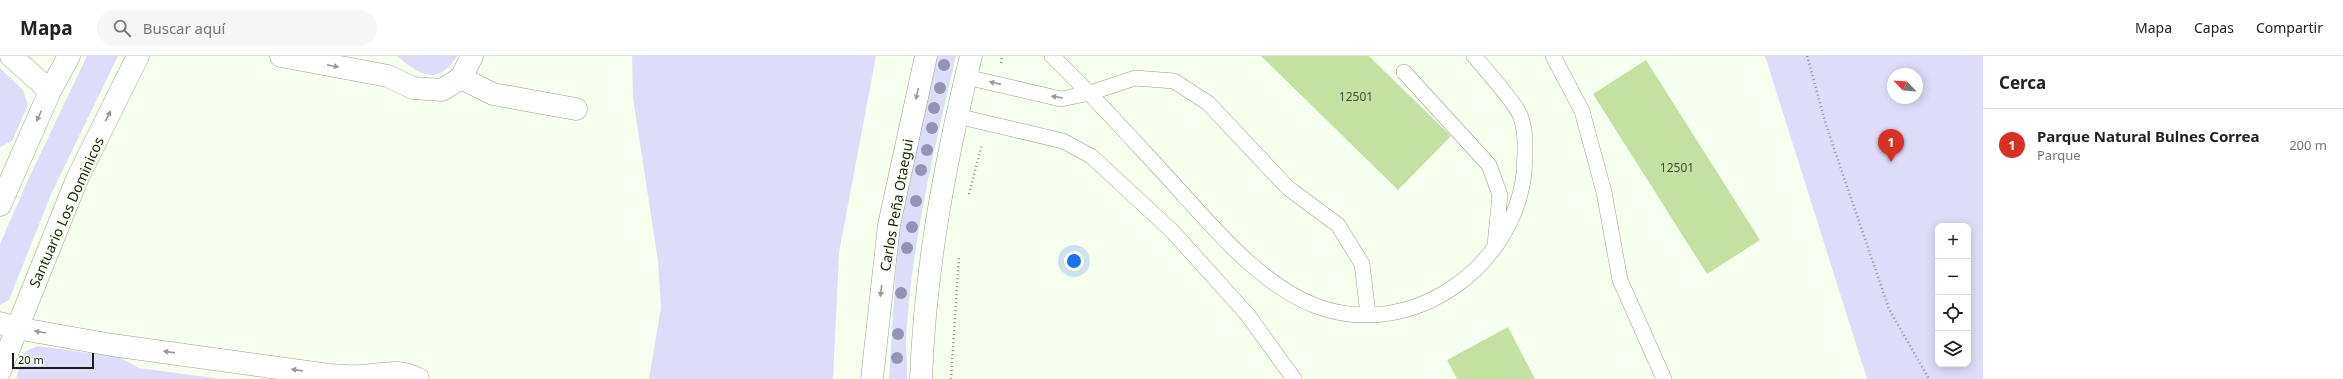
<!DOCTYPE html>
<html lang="es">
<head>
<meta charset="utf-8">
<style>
  body { margin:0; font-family:"Noto Sans",sans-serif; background:#f6f6f6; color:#222 }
  .controls { position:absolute; right:12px; bottom:12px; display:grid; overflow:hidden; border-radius:8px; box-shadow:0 2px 10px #0003 }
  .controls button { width:36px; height:36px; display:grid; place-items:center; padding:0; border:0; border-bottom:1px solid #e0e0e0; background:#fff; color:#222; font:20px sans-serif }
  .compass { position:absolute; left:1887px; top:12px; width:36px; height:36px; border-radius:50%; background:#fff; box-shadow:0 2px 10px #0003; rotate:295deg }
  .scale { position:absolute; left:12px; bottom:10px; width:82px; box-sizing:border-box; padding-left:4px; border:2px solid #1a1e17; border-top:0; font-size:11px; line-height:14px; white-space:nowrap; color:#1a1e17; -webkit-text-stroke:3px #f7ffef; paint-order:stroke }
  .you { position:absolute; left:1074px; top:205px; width:14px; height:14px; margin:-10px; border:3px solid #fff; border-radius:50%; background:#1a73e8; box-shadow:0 0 0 6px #1a73e833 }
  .badge { display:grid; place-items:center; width:26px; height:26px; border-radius:50%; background:#d93025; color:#fff; font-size:13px; font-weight:700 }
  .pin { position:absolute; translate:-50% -33px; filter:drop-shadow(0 1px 2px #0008) }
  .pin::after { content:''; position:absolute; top:21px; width:14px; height:12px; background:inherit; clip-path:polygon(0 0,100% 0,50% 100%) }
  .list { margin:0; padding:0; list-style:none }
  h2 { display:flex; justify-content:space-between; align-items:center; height:52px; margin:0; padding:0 16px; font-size:17px }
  h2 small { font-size:13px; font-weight:400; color:#767676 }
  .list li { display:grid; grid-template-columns:26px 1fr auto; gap:12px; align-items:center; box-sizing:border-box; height:72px; padding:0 16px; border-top:1px solid #e0e0e0 }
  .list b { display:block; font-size:15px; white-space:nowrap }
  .list p { margin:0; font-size:13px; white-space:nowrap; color:#767676 }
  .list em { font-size:13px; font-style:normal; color:#767676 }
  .icon { flex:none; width:22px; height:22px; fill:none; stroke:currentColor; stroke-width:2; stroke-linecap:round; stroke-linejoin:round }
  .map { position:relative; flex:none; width:1983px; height:323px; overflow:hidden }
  header { display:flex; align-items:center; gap:24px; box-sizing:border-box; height:56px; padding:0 20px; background:#fff; border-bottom:1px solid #e0e0e0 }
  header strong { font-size:19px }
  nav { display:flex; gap:22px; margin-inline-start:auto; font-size:14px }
  .search { width:280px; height:36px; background:#f6f6f6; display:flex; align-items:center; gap:10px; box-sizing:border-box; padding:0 14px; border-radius:22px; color:#767676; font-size:15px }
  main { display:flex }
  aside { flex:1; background:#fff }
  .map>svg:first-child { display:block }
</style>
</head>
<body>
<header>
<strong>Mapa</strong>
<div class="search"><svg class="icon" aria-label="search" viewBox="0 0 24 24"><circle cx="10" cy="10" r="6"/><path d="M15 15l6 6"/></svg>Buscar aquí</div>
<nav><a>Mapa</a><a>Capas</a><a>Compartir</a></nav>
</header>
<main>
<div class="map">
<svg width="1983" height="323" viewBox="0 0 1983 323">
  <rect width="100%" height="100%" fill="#f7ffef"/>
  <path fill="#ddddf9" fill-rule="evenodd" d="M 87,0 L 118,0 L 52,136 L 9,244 L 0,249 L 0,188 L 28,124 Z
    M 397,0 L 457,0 C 438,30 420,20 397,0 Z
    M 632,0 L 876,0 L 839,197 L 833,323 L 649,323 L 661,252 L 658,205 L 633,42 Z
    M 938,0 L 956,0 C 935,89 914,177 907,268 C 905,286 907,305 907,323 L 889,323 L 898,182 L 923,58 Z
    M 1765,0 L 1983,0 L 1983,323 L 1867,323 ZM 1893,18 L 1917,18 L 1917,42 L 1893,42 ZM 1938,170 L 1968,170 L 1968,308 L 1938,308 Z
    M 0,12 L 23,34 L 28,49 L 12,85 L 0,91 Z
    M 38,290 L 119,301 L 139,312 L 221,323 L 16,323 L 24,296 Z"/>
  <path fill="#c5e1a1" d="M 1261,0 L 1369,0 L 1451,80 L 1398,134 Z
    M 1646,4 L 1760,184 L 1707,218 L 1593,38 Z
    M 1508,271 L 1535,323 L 1457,323 L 1447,304 Z"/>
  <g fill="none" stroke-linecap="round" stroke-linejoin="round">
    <defs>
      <path id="service" d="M 1052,0 C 1094,40 1132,83 1171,125 C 1211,169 1260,229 1316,250 C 1409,285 1513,214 1524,117 C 1525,99 1527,76 1520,59 C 1514,45 1485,13 1474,0
        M 1553,0 L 1582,55 L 1604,136 L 1620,224 L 1664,323
        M 1404,16 L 1489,109 L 1500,139 L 1495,189
        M 966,21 L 1061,43 L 1090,37 L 1135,22 L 1174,25 L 1208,47 L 1288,132 L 1338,169 L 1362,208 L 1368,258
        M 957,60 L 1063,85 L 1091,100 L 1172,175 L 1247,258 L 1294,323"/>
      <path id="minor" d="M 11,0 L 50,35
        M 281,0 L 388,20 L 413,32 L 442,34 L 461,22 L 472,0
        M 461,22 L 493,38 L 576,53
        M 0,149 L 50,35 L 69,0
        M 0,267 L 16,272 L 112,289 L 329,319 C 340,319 350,321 361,320 C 382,319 398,312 418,323
        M 0,315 L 77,123 L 138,0
        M 872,323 L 889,169 L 926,0
        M 921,323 C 925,212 945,107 971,0"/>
    </defs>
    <use href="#service" stroke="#98a18f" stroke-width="16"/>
    <use href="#minor" stroke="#98a18f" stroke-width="23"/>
    <path stroke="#8f958a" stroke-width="2.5" stroke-dasharray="1 3" stroke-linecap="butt" d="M 1807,0 L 1827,72 L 1889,253 L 1929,323
      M 1001,7 L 1002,0
      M 969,138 L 982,88
      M 951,323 L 959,200"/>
    <use href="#service" stroke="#fff" stroke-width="15"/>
    <use href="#minor" stroke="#fff" stroke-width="22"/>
  </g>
  <g fill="#9593b5">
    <circle cx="944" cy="9" r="6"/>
    <circle cx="940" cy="32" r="6"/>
    <circle cx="934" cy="52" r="6"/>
    <circle cx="932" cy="72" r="6"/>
    <circle cx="927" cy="94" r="6"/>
    <circle cx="921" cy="114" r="6"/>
    <circle cx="916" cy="145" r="6"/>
    <circle cx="912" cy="171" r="6"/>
    <circle cx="907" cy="192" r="6"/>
    <circle cx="901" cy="237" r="6"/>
    <circle cx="898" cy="278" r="6"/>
    <circle cx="897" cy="302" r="6"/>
  </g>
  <defs><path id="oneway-solid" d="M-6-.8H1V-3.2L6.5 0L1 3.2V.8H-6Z"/></defs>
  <g fill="#989a97">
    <use href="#oneway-solid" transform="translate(333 10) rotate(11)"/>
    <use href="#oneway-solid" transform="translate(995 27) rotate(-167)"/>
    <use href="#oneway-solid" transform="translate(917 38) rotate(102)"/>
    <use href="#oneway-solid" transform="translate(1057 41) rotate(-171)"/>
    <use href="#oneway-solid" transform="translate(39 60) rotate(115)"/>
    <use href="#oneway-solid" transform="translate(108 60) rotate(-63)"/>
    <use href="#oneway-solid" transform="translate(881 235) rotate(97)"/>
    <use href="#oneway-solid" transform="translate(40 276) rotate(-170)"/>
    <use href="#oneway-solid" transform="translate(169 296) rotate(-172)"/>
    <use href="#oneway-solid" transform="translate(297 314) rotate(-172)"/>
  </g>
  <g text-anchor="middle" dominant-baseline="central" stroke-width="3" stroke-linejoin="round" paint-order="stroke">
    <g font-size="12" fill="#454f3a">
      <text x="1356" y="40">12501</text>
      <text x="1677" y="111">12501</text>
    </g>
    <g font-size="14" fill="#1a1e17" stroke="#f7ffef">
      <text transform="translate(896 149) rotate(-80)">Carlos Peña Otaegui</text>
      <text transform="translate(66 156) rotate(-66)">Santuario Los Dominicos</text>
    </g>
  </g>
</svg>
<div class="controls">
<button>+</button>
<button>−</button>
<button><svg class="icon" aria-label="locate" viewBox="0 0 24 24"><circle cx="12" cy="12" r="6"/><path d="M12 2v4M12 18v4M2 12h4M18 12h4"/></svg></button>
<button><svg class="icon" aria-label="layers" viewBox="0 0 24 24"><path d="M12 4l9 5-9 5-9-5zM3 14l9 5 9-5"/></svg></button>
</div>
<svg class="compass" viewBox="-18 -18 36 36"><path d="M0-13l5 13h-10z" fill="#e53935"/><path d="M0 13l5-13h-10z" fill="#767676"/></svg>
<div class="scale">20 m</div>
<div class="you"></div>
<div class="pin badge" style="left:1891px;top:106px">1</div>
</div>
<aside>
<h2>Cerca<small></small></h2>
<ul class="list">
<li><span class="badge">1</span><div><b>Parque Natural Bulnes Correa</b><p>Parque</p></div><em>200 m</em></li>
</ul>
</aside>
</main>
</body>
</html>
